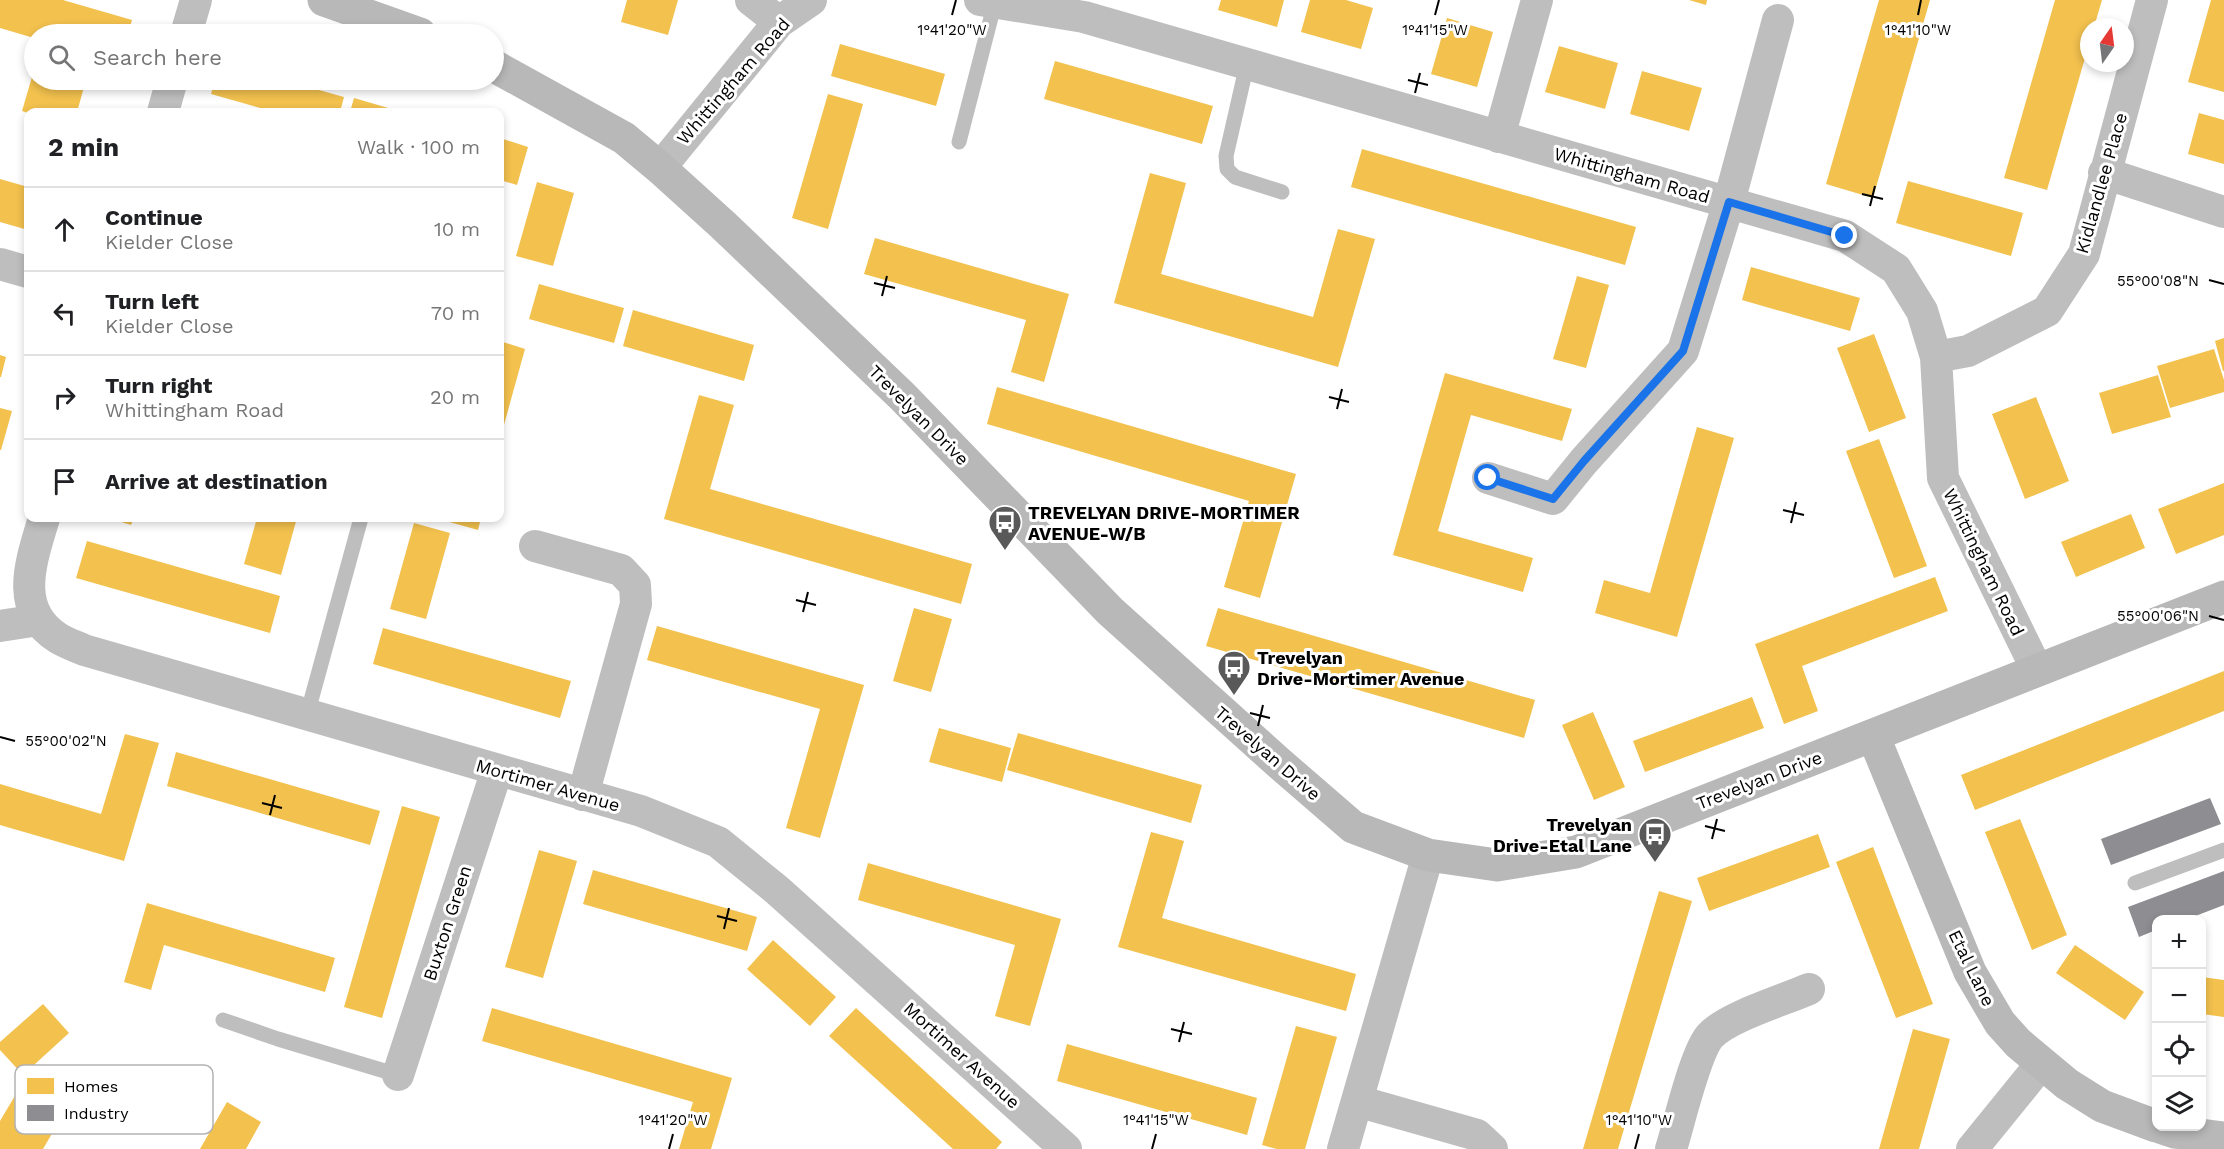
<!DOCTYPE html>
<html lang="en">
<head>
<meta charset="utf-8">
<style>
  body { margin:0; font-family:"Work Sans",sans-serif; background:#f2f2f2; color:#202124 }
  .controls { position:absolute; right:18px; bottom:18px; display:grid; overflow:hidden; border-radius:12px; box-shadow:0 3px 9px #0003 }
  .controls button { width:54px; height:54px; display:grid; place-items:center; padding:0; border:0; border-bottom:2px solid #e0e0e0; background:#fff; color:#202124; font:30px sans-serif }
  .compass { position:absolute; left:2080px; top:18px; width:54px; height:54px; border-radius:50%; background:#fff; box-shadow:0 3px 9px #0003; rotate:14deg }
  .stop { position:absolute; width:18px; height:18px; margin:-14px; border:4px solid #1a73e8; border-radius:50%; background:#fff }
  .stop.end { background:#1a73e8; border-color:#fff; box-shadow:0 2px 6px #0008 }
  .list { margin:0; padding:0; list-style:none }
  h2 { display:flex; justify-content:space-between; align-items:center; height:78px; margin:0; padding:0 24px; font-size:26px }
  h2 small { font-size:20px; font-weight:400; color:#757577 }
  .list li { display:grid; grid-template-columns:39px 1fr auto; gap:18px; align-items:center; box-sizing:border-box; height:84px; padding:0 24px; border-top:2px solid #e0e0e0 }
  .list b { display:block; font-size:22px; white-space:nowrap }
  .list p { margin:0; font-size:20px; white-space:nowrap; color:#757577 }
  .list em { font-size:20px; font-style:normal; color:#757577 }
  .icon { flex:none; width:33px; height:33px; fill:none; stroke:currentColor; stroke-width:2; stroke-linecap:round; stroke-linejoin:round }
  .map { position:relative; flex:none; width:2224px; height:1149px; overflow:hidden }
  .search { position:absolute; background:#fff; box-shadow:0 3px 9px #0003; left:24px; top:24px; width:480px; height:66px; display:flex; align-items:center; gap:15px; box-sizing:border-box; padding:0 21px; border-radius:33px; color:#757577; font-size:22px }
  .panel { position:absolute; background:#fff; box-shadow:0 3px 9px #0003; left:24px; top:108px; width:480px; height:414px; border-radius:12px }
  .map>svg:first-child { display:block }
</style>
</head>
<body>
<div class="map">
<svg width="2224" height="1149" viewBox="0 0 2224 1149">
  <rect width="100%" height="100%" fill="#fff"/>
  <path fill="#f2c14e" d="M 0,0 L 63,0 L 132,20 L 128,34 L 34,34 L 34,38 L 0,28 Z
    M 627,0 L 678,0 L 668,35 L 621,22 Z
    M 1221,0 L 1284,0 L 1277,27 L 1218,10 Z
    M 1310,0 L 1346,0 L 1373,8 L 1361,49 L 1301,32 Z
    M 1689,0 L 1707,0 L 1706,5 Z
    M 1879,0 L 1930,0 L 1873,198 L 1826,184 Z
    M 2055,0 L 2102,0 L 2094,27 L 2089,27 L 2089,44 L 2047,190 L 2004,178 Z
    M 2211,0 L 2224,0 L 2224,92 L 2188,82 Z
    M 1447,18 L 1493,32 L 1477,87 L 1431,74 Z
    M 840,44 L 945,74 L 936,106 L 831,76 Z
    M 1559,46 L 1618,63 L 1605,109 L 1545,92 Z
    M 1055,61 L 1213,106 L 1202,144 L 1044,99 Z
    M 34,70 L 34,80 L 86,80 L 77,112 L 28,113 L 22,111 Z
    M 1642,71 L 1702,88 L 1689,131 L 1630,114 Z
    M 215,80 L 283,80 L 344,97 L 340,112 L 274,112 L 211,94 Z
    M 828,94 L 863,104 L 828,229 L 792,218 Z
    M 354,98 L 402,112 L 350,112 Z
    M 2199,113 L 2224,120 L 2224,164 L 2188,154 Z
    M 500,138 L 528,147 L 517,185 L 500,180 Z
    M 1362,149 L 1636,227 L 1625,265 L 1351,187 Z
    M 1150,173 L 1186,183 L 1161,274 L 1313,317 L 1338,229 L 1375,239 L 1338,367 L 1114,303 Z
    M 0,179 L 28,187 L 28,230 L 0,222 Z
    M 1908,181 L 2023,213 L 2011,256 L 1896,223 Z
    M 537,182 L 574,193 L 553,266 L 516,256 Z
    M 875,238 L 1069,294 L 1044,382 L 1011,372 L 1026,320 L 864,274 Z
    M 1751,267 L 1860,298 L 1850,331 L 1742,300 Z
    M 1577,276 L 1609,285 L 1586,368 L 1553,359 Z
    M 539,284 L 624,308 L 614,343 L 529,319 Z
    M 633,310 L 754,345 L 744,381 L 623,346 Z
    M 1874,334 L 1906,418 L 1869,432 L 1837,348 Z
    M 2224,338 L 2224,371 L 2223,371 L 2215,341 Z
    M 500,341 L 525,349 L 502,432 L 500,431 Z
    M 2214,349 L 2224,380 L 2224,392 L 2170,408 L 2157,366 Z
    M 0,355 L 6,357 L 1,377 L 0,377 Z
    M 1445,373 L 1572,409 L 1562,441 L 1471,415 L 1438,531 L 1533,558 L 1523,592 L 1393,555 Z
    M 2158,375 L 2171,417 L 2112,434 L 2099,393 Z
    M 997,387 L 1296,474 L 1260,598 L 1224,587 L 1249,501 L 987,424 Z
    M 699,395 L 734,405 L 710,489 L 972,564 L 961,604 L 664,519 Z
    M 2036,397 L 2069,481 L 2025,499 L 1992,414 Z
    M 0,408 L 12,411 L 1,450 L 0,450 Z
    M 1697,427 L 1734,438 L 1677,637 L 1595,613 L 1604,580 L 1650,593 Z
    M 1879,439 L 1927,566 L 1894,578 L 1846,451 Z
    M 2224,483 L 2224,535 L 2176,554 L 2158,509 Z
    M 2131,514 L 2145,548 L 2076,577 L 2061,542 Z
    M 108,518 L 134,518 L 131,525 Z
    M 257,518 L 297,518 L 281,575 L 244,564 Z
    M 435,518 L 481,518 L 478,530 Z
    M 414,523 L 450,533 L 426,619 L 390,609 Z
    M 87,541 L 280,596 L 270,633 L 76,578 Z
    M 1935,577 L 1948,611 L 1802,666 L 1818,711 L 1784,724 L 1755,644 Z
    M 914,608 L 952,619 L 931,692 L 893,681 Z
    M 1218,608 L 1535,700 L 1524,738 L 1206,646 Z
    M 657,626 L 864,685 L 820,838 L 786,828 L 820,709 L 647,660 Z
    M 383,628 L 571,681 L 560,718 L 373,664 Z
    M 2224,671 L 2224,711 L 1975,810 L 1961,775 Z
    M 1752,697 L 1764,728 L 1645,772 L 1633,741 Z
    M 1593,712 L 1625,787 L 1594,800 L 1562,725 Z
    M 939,728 L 1011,748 L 1002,782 L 929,762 Z
    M 1018,733 L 1202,785 L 1191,823 L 1007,770 Z
    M 125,734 L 159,743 L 124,861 L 0,825 L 0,784 L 101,814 Z
    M 176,752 L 380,811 L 370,845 L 167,786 Z
    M 402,806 L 440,817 L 382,1018 L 344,1007 Z
    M 2020,819 L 2067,935 L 2032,950 L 1985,832 Z
    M 1151,832 L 1184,841 L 1162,918 L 1356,974 L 1346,1011 L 1118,947 Z
    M 1818,834 L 1830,867 L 1709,911 L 1697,878 Z
    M 1873,847 L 1933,1004 L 1896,1018 L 1836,862 Z
    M 539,850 L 577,861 L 543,978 L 505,967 Z
    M 868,863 L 1061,919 L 1030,1026 L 995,1016 L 1015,945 L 858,900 Z
    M 593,870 L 757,917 L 747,951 L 583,904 Z
    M 1659,891 L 1692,901 L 1680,941 L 1618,1149 L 1583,1149 Z
    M 147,903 L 335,958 L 325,992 L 164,945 L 151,990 L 124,982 Z
    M 773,940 L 836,997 L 810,1026 L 747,969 Z
    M 2075,945 L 2144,992 L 2125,1020 L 2056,973 Z
    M 2202,977 L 2224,980 L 2224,1017 L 2202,1014 Z
    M 43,1004 L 69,1033 L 23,1075 L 0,1050 L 0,1042 Z
    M 492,1008 L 732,1078 L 711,1149 L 679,1149 L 693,1102 L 482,1041 Z
    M 856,1008 L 1002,1142 L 996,1149 L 953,1149 L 829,1036 Z
    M 1296,1026 L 1337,1037 L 1305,1149 L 1277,1149 L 1262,1145 Z
    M 1913,1029 L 1950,1039 L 1919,1149 L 1879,1149 Z
    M 1067,1044 L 1257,1098 L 1247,1135 L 1057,1081 Z
    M 16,1094 L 60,1120 L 43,1149 L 0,1149 L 0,1121 Z
    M 227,1102 L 261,1122 L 246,1149 L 200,1149 Z"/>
  <path fill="#8d8d92" d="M 2210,798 L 2221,824 L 2111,865 L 2101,839 Z
    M 2224,871 L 2224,905 L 2185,920 L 2156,920 L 2156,930 L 2139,937 L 2128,907 Z"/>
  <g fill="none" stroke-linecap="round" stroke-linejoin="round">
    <path stroke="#bebebe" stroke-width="15" d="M 1247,64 L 1226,156 L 1227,169 L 1235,177 L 1282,192
      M 959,142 L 995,2
      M 307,715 L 361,518
      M 2135,883 L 2224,850
      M 223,1020 L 278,1039 L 398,1075"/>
    <path stroke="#bebebe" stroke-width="32" d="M 751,0 L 779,22
      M 980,0 L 1084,17 L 1845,236 L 1896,269 L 1922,311 L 1936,357 L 1943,478 L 2037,670
      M 186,34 L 196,0
      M 163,112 L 172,80
      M 1499,137 L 1537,0
      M 660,168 L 779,22 L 811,0
      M 2104,173 L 2224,212
      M 0,264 L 28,272
      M 1936,357 L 1968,351 L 2047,311 L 2084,254 L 2152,0
      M 1488,478 L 1553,499 L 1584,461 L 1683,351 L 1729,202 L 1778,20
      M 44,518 C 32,559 12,609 58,638 C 66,643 75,646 84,650 L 641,811 L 718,842 L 777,890 L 1066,1149
      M 535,546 L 621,570 L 635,585 L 636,604 L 583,795
      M 0,626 L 39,620
      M 398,1075 L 497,770
      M 1357,1101 L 1477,1135 L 1492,1149
      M 1343,1149 L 1428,855
      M 1671,1149 C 1679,1124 1695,1053 1710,1036 C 1727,1017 1784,1000 1809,989
      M 1972,1149 L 2041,1064"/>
    <path stroke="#b8b8b8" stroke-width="33" d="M 324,0 L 420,34
      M 494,66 L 624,138 L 660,168 L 723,225 L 903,397 L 1110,611 L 1279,763 L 1353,827 L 1428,855 L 1497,865 L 1576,852 L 2224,597
      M 1873,735 L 1970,972 L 2000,1023 L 2018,1043 L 2067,1084 L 2102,1106 L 2156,1126
      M 2157,1126 L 2175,1132 L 2224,1138"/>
  </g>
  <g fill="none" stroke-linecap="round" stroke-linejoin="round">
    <path stroke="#1a73e8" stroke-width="8" d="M 1488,478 L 1553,499 L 1584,461 L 1683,351 L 1729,202 L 1845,236"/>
  </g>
  <path fill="none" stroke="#000" stroke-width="2" d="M 952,15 L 956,0M 1435,15 L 1439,0M 1918,15 L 1921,0M 1408,80 L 1428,85M 1415,93 L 1420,73M 1862,194 L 1883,199M 1870,206 L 1875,186M 2209,280 L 2224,284M 874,283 L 895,288M 882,296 L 887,276M 1329,397 L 1349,402M 1337,409 L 1342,389M 1783,510 L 1804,515M 1791,523 L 1796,502M 796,600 L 816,605M 803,612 L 808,592M 2209,616 L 2224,620M 1250,713 L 1270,718M 1258,726 L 1263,705M 0,737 L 15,741M 262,803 L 282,808M 270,815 L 275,795M 1705,826 L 1725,831M 1712,839 L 1717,819M 717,916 L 737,921M 724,929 L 729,908M 1171,1029 L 1192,1034M 1179,1042 L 1184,1022M 669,1149 L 673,1134M 1152,1149 L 1156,1134M 1635,1149 L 1639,1134"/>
  <defs>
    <symbol id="bus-pin" viewBox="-11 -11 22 30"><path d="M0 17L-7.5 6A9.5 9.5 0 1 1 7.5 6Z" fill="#595959" stroke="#fff"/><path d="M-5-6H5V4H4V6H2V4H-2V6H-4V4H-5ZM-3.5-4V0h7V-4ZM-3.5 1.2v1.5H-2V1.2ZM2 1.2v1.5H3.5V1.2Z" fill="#fff"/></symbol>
  </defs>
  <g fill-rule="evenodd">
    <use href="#bus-pin" x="986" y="503" width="38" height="52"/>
    <use href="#bus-pin" x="1215" y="648" width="38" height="52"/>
    <use href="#bus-pin" x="1636" y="815" width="38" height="52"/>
  </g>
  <g text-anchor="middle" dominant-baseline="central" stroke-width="6" stroke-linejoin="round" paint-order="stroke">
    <g font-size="18" fill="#000" stroke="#fff">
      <text transform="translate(733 81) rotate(-49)">Whittingham Road</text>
      <text transform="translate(1632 175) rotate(16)">Whittingham Road</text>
      <text transform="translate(2101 183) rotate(-74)">Kidlandlee Place</text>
      <text transform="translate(919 415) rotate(45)">Trevelyan Drive</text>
      <text transform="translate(1984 562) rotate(64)">Whittingham Road</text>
      <text transform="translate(1268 753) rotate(41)">Trevelyan Drive</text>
      <text transform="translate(1759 780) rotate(-21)">Trevelyan Drive</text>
      <text transform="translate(548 785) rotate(16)">Mortimer Avenue</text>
      <text transform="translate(447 923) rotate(-72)">Buxton Green</text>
      <text transform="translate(1972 968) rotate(64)">Etal Lane</text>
      <text transform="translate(962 1055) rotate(42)">Mortimer Avenue</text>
    </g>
    <g font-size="18" font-weight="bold" fill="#000" stroke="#fff" text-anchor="start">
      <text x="1028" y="512">TREVELYAN DRIVE-MORTIMER<tspan x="1028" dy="21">AVENUE-W/B</tspan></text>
      <text x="1257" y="657">Trevelyan<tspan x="1257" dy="21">Drive-Mortimer Avenue</tspan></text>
      <text x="1632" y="824" text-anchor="end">Trevelyan<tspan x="1632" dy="21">Drive-Etal Lane</tspan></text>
    </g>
  </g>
  <rect x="15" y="1065" width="198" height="69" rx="9" fill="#fff" stroke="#b2b2b2" stroke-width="1.5"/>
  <rect x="27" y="1078" width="27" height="16" fill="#f2c14e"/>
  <rect x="27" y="1105" width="27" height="16" fill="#8d8d92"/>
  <g font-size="16" fill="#000">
    <text x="64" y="1092">Homes</text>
    <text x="64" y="1119">Industry</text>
  </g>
  <g font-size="15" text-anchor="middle" fill="#000" stroke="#fff" stroke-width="6" stroke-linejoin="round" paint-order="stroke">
    <text x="952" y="35">1°41'20"W</text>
    <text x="1435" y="35">1°41'15"W</text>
    <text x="1918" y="35">1°41'10"W</text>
    <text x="2158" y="286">55°00'08"N</text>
    <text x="2158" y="621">55°00'06"N</text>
    <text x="66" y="746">55°00'02"N</text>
    <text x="673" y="1125">1°41'20"W</text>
    <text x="1156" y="1125">1°41'15"W</text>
    <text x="1639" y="1125">1°41'10"W</text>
  </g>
</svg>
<div class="controls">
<button>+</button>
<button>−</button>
<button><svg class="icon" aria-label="locate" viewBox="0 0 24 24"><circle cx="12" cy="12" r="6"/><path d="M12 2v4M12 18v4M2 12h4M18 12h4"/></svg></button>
<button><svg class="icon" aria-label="layers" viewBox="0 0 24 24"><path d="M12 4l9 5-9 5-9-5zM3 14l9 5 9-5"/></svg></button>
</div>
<svg class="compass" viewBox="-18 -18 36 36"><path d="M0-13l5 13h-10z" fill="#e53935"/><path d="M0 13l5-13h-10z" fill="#757577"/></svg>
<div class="stop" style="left:1488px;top:478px"></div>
<div class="stop end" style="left:1845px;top:236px"></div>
<div class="search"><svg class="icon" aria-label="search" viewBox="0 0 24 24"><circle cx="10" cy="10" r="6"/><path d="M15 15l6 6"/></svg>Search here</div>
<section class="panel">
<h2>2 min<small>Walk · 100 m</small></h2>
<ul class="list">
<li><svg class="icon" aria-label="ahead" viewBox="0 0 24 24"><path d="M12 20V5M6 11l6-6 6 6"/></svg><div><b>Continue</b><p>Kielder Close</p></div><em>10 m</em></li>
<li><svg class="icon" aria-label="left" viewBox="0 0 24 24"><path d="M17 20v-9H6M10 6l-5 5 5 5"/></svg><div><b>Turn left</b><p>Kielder Close</p></div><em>70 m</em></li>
<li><svg class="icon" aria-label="right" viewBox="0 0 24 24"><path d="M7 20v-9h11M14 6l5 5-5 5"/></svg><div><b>Turn right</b><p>Whittingham Road</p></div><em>20 m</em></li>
<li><svg class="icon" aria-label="arrive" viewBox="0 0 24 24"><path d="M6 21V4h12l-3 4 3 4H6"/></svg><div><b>Arrive at destination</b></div></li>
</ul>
</section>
</div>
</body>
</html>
